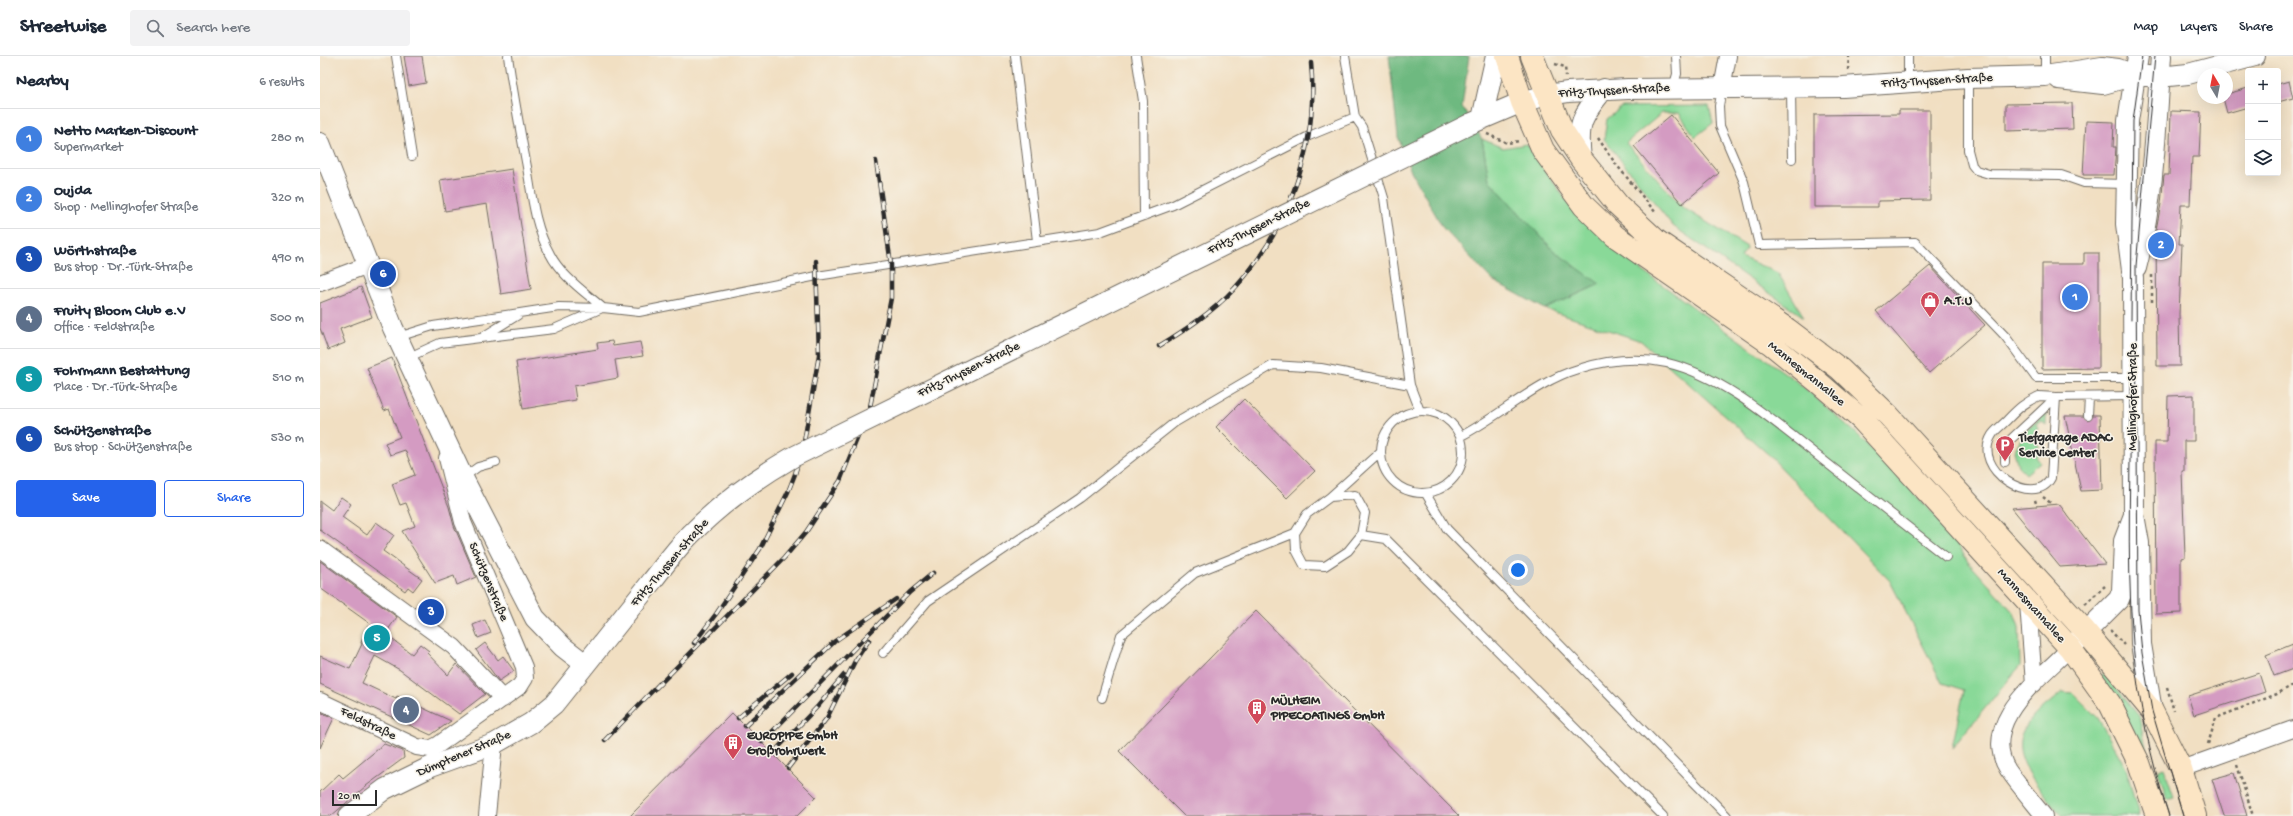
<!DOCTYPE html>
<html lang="en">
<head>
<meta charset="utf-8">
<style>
  body { margin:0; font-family:"Gochi Hand",sans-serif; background:#f2f2f3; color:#1f2937 }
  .controls { position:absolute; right:12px; top:12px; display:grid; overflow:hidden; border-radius:4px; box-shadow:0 4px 16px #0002 }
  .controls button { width:36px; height:36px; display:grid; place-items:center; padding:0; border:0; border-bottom:1px solid #e0e1e3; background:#fff; color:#1f2937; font:20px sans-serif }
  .compass { position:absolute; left:1877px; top:12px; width:36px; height:36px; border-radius:50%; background:#fff; box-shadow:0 4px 16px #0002; rotate:350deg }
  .scale { position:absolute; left:12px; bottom:10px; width:45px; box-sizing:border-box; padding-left:4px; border:2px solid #2b2b2b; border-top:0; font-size:11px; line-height:14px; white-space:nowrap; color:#2b2b2b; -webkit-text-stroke:3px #f7f3e8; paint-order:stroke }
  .you { position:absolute; left:1198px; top:514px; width:14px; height:14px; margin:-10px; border:3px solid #fff; border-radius:50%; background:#1a73e8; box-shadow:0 0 0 6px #1a73e833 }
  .badge { display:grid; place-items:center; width:26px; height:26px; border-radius:50%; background:#2563eb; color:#fff; font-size:13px; font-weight:700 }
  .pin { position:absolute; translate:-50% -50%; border:2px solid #fff; box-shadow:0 1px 4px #0006 }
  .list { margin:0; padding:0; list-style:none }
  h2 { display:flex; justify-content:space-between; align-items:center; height:52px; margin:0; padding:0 16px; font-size:17px }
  h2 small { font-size:13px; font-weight:400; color:#747a83 }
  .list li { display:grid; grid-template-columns:26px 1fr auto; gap:12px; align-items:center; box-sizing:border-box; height:60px; padding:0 16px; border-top:1px solid #e0e1e3 }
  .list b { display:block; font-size:15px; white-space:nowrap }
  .list p { margin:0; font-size:13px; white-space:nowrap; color:#747a83 }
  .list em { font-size:13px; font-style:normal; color:#747a83 }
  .actions { display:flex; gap:8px; padding:12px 16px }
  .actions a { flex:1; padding:9px 0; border:1px solid #2563eb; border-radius:4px; text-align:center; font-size:14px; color:#2563eb }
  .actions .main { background:#2563eb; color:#fff }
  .icon { flex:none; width:22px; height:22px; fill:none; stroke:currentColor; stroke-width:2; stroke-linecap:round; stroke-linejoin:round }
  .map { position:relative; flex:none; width:1973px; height:760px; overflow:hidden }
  header { display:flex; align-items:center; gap:24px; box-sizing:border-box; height:56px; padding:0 20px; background:#fff; border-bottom:1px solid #e0e1e3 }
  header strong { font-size:19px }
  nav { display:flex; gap:22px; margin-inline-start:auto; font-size:14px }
  .search { width:280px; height:36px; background:#f2f2f3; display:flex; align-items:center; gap:10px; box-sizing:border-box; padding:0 14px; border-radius:4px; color:#747a83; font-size:15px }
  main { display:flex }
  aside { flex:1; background:#fff }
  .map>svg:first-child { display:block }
</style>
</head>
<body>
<header>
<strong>Streetwise</strong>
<div class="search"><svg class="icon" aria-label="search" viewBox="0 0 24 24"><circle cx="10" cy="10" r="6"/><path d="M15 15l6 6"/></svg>Search here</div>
<nav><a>Map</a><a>Layers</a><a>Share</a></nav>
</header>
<main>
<aside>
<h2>Nearby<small>6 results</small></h2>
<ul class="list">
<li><span class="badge" style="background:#3f7fe0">1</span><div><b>Netto Marken-Discount</b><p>Supermarket</p></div><em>280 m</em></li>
<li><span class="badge" style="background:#3f7fe0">2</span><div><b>Oujda</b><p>Shop · Mellinghofer Straße</p></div><em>320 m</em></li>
<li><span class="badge" style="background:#1a4fb4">3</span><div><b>Wörthstraße</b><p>Bus stop · Dr.-Türk-Straße</p></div><em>490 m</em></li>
<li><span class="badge" style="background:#5c6f8a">4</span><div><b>Fruity Bloom Club e.V</b><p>Office · Feldstraße</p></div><em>500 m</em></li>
<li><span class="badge" style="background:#0f9aa8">5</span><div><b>Fohrmann Bestattung</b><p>Place · Dr.-Türk-Straße</p></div><em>510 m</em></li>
<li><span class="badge" style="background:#1a4fb4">6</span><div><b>Schützenstraße</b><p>Bus stop · Schützenstraße</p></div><em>530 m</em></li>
</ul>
<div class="actions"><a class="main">Save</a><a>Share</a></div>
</aside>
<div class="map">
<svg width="1973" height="760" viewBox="0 0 1973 760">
  <rect width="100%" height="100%" fill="#f7f3e8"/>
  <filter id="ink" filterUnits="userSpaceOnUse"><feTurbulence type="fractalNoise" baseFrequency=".025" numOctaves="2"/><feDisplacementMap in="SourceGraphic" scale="8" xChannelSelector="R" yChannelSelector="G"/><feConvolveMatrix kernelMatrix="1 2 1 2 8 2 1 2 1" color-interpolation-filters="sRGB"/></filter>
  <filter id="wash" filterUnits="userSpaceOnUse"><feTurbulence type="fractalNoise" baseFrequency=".012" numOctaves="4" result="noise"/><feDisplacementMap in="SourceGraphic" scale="16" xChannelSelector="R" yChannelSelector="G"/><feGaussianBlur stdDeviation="0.9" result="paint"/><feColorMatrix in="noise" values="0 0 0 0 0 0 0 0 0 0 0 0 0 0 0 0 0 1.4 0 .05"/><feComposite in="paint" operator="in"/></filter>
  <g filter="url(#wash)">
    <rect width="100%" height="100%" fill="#f1dfc2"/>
    <path fill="#89d998" stroke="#5a8262" d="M 1389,50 L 1393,67 L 1375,81 L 1359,57 L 1342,57 L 1306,87 L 1362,151 L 1427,191 L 1421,201 L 1458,217 L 1484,261 L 1353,170 L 1284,83 L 1287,63 L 1302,51 Z
      M 1162,83 L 1183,92 L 1207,88 L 1244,141 L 1320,213 L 1479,327 L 1537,378 L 1630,475 L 1648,506 L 1694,557 L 1699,571 L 1700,610 L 1632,692 L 1644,634 L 1622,627 L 1570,525 L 1449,399 L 1321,285 L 1225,253 L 1278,229 L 1234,195 L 1169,124 Z
      M 1726,356 L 1726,369 L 1721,365 L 1716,369 L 1718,373 L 1714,377 L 1719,382 L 1715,385 L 1719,390 L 1715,393 L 1719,398 L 1716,401 L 1720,406 L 1706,418 L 1698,410 L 1694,395 L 1705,376 Z
      M 1784,617 L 1819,660 L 1830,710 L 1781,620 Z
      M 1742,636 L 1753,637 L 1778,662 L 1806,712 L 1819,760 L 1742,760 C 1727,742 1696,709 1700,684 C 1703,664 1729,648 1742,636 Z
      M 1844,712 L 1854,741 L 1847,743 L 1838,714 Z"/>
    <path fill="#6eb980" stroke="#4c7256" d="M 1069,0 L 1149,0 L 1142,51 L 1162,83 L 1169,124 L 1234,195 L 1280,228 L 1225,253 L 1172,224 L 1123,172 L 1090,113 L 1078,81 Z"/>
    <g id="blocks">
      <path fill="#d49bc2" d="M 84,0 L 102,0 L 106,27 L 89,30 Z
        M 1969,25 L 1973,42 L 1958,46 L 1958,28 Z
        M 1928,32 L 1928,51 L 1907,57 L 1903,42 L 1907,42 L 1907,38 Z
        M 1752,47 L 1753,73 L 1686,75 L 1686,48 Z
        M 1579,54 L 1610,54 L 1610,144 L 1558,145 L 1558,151 L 1494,151 L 1494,59 L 1579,58 Z
        M 1851,55 L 1881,56 L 1879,101 L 1872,101 L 1870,149 L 1861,149 L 1859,188 L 1862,188 L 1859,258 L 1860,310 L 1837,310 L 1836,174 L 1841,148 L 1844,119 L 1849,119 Z
        M 1351,59 L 1399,117 L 1362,148 L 1314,90 Z
        M 1766,65 L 1794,66 L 1793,91 L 1796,91 L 1794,119 L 1763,119 Z
        M 192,113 L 211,233 L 181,238 L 167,148 L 125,155 L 120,124 Z
        M 1764,197 L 1779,197 L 1779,312 L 1722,313 L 1722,208 L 1764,208 Z
        M 1610,210 L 1665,269 L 1609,317 L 1556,255 Z
        M 41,231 L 52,261 L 20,273 L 25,287 L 8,294 L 0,272 L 0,247 Z
        M 292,285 L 293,290 L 320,286 L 323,300 L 295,304 L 298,322 L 254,330 L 256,344 L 203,353 L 196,306 L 278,293 L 277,287 Z
        M 72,302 L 129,451 L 134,470 L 156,521 L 137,529 L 134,520 L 115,527 L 82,475 L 95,470 L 86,447 L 80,449 L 72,428 L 95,419 L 85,394 L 70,399 L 65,387 L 80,381 L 69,353 L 64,355 L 47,312 Z
        M 1874,339 L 1874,385 L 1864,385 L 1864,415 L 1862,415 L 1865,501 L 1861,502 L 1861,557 L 1836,558 L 1835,386 L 1847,386 L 1848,340 Z
        M 924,343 L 995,415 L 967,442 L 896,371 Z
        M 1773,359 L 1780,359 L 1782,434 L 1761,435 L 1745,360 L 1763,360 L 1768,364 Z
        M 21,441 L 31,448 L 22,461 L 47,479 L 56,466 L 74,479 L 63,495 L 102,523 L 93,535 L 88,531 L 85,535 L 0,474 L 0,445 L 12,454 Z
        M 1739,448 L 1785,508 L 1740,511 L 1692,452 Z
        M 0,505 L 77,561 L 65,578 L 92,598 L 100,588 L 109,595 L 107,597 L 128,619 L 136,608 L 165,638 L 139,658 L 80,614 L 55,600 L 42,627 L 76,643 L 77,640 L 131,665 L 111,679 L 0,628 L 0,600 L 30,613 L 42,588 L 41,587 L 49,567 L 0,532 Z
        M 936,555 L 1023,643 L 1139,760 L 864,760 L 799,695 Z
        M 165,564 L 171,577 L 158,582 L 153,569 Z
        M 165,587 L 178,604 L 183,600 L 194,615 L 179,625 L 156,594 Z
        M 1973,588 L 1973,613 L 1954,620 L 1946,599 Z
        M 1939,617 L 1945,636 L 1874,659 L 1868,640 Z
        M 0,656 L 14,662 L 0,692 Z
        M 412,657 L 496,741 L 477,760 L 310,760 Z
        M 64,688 L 83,695 L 84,702 L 46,730 L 11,760 L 0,760 L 0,736 L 19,718 L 23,722 Z
        M 1914,717 L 1927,760 L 1904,760 L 1892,723 Z"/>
    </g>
  </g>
  <g filter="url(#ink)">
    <use href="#blocks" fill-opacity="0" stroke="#706a60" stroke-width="1"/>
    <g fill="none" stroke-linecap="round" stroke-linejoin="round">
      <defs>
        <path id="service" d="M 76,0 L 92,100
          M 188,0 C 193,37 200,74 207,111 C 212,141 215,171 230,198 C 241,220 265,236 283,252
          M 695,0 L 717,185
          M 816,0 L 823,45 L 824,160
          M 1025,0 L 1035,61
          M 1588,0 L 1588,26
          M 1725,0 L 1725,19
          M 1648,22 L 1648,94 L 1652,109 L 1656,114 L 1669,118 L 1741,119 L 1764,127 L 1806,128
          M 1353,32 L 1357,18 L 1356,0
          M 1402,32 L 1399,50 L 1400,70 L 1424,126 L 1439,189 L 1595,186 L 1685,280 L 1716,322 L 1813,322
          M 1471,32 L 1472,103
          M 164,280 L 198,259
          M 78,281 L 113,270 L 239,251 L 283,252 L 319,256 L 497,220 L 780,176 L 853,149 L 989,80 L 1035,61 L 1042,71 L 1064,142 L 1090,329 L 1100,355
          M 87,302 L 120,287 L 234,273 L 280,253
          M 1719,340 L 1736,341 L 1731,422 C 1715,453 1650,414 1672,379 C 1675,374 1681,370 1685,366 C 1697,354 1703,347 1719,340 Z
          M1061 396a41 41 0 1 1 82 0a41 41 0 1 1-82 0Z
          M 1768,359 L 1769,342
          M 1141,380 C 1180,360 1217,325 1258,313 C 1287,304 1318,301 1347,307 C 1404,320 1458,369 1503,404 C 1544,436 1585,469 1626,501
          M 1685,406 L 1685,394 L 1689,385 L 1736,341 L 1813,340
          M 144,421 L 158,411 L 176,406
          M 1106,438 L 1127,473 L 1407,760
          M 1035,439 L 1045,457 L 1041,479 L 1028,495 L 1005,510 L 984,509 L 976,494 L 975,477 L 987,458 L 1010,441 Z
          M 1010,441 L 1060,396
          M 1041,479 L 1066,483 L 1343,760
          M 563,597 L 608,545 L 760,442 L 854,367 L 953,309 L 1001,312 L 1090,329
          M 782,642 L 801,579 L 875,517 L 975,477"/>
        <path id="minor" d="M 1402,32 L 1408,0
          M 0,227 L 48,209
          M 0,493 L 134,591 L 183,643
          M 1708,547 L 1714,628
          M 0,645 L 97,691 L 110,693 L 118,689 L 200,630 L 205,622 L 204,611 L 143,466 L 127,402
          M 1861,713 L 1973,673
          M 167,760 L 174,688
          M 1724,760 C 1712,745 1699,730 1688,714 C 1658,666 1721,622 1750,592"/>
        <path id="tertiary" d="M 1818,0 L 1808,65 L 1806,168 L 1813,222 L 1814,459 L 1819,487 L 1821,588 L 1832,655
          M 1739,23 L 1783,28 L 1815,19
          M 1162,63 L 1176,0
          M 1150,68 L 1202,46 L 1227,39 L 1248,36 L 1308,33 L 1523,31 L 1648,22 L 1725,20 L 1782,11 L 1798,13 L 1815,19 L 1839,21 L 1868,18 L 1935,0
          M 0,87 L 73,272 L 143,422 L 215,562 L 243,591 L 265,608
          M 1261,103 C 1257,68 1261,60 1284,33
          M 1816,212 C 1834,143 1836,71 1841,0
          M 1754,588 L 1799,543 L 1802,535 L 1804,485 L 1814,459
          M 29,760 L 65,733 L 110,711 L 174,688 L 211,667 L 234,648 L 332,525"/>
        <path id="secondary" d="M 1187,0 L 1202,46 L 1223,94 L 1264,150 L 1295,180 L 1451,288 L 1498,326 L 1542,364 L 1750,592 L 1790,648 L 1819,707 L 1837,760
          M 1212,0 L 1242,74 L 1261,103 L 1298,149 L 1337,185 L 1467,273 L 1520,313 L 1569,360 L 1765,575 L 1832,655 L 1861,713 L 1875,760"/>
      </defs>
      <use href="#service" stroke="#706a60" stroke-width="10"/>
      <use href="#minor" stroke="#706a60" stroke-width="18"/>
      <use href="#tertiary" stroke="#706a60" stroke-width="22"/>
      <use href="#secondary" stroke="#706a60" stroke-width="24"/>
      <path stroke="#706a60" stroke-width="2.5" stroke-dasharray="3 3" stroke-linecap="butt" d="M 1235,8 L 1245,11 L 1246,20
        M 1528,14 L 1529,0
        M 1167,78 L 1187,87 L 1200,85
        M 1278,82 L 1295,107 L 1336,157
        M 1832,219 L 1832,248
        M 1723,441 L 1732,448
        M 1715,444 L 1717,450
        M 1765,548 L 1785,530
        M 1790,574 L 1804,589
        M 1847,631 L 1854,655
        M 1888,688 L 1896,662 L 1957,638 L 1973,629
        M 1917,709 L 1933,760"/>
      <use href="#service" stroke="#fff" stroke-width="8"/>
      <use href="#minor" stroke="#fff" stroke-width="16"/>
      <use href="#tertiary" stroke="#fff" stroke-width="20"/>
      <use href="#secondary" stroke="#fce5c4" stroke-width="22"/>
      <path stroke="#2b2b2b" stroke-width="1" d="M 1835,0 L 1816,210 L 1818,554 L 1822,597 L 1832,655 L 1863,760
        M 1811,264 L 1813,65 L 1822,0
        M 1811,316 C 1811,406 1806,498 1813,588 C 1818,646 1831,705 1849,760"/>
      <defs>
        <path id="rail" d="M 839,290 C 865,274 893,256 914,233 C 969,173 999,89 991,7
          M 374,587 L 396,558 L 440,493 L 468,436 L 475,418 L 484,386 L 499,299 L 496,205
          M 336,632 L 464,502 L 486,476 L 520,425 L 550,351 L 571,242 L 571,208 L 556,105
          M 418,662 L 472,617
          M 425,670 L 515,585 L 576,543
          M 285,684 L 339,628
          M 442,686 L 590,536 L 613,517
          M 453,697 L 498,650 L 524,619
          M 468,712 L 507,662 L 535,605 L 549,584"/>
      </defs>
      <use href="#rail" stroke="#2b2b2b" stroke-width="4.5"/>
      <use href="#rail" stroke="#f7f3e8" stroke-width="3" stroke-dasharray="9" stroke-linecap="butt"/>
      <defs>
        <path id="tertiary-bridge" d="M 332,525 C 344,510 355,494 369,480 C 400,448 435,423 473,401 L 1150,68"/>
      </defs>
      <use href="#tertiary-bridge" stroke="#706a60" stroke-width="22" stroke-linecap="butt"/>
      <use href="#tertiary-bridge" stroke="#fff" stroke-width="20"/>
    </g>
  </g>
  <defs>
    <symbol id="shop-pin" viewBox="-11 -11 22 30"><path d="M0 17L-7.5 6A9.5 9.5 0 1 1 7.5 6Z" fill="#d1495b" stroke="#f7f3e8"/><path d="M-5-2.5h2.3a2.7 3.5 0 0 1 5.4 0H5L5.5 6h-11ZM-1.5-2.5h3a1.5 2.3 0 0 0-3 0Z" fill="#fff"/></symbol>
    <symbol id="parking-pin" viewBox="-11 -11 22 30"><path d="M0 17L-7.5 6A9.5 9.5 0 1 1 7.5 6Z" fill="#d1495b" stroke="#f7f3e8"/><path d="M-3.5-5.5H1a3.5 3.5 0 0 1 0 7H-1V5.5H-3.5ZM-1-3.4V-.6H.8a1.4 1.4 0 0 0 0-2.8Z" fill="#fff"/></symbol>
    <symbol id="building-pin" viewBox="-11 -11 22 30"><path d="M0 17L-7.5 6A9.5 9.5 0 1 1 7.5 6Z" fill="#d1495b" stroke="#f7f3e8"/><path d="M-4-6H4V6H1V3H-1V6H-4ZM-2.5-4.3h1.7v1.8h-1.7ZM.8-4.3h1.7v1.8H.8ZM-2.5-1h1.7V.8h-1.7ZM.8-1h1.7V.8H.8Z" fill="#fff"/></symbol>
  </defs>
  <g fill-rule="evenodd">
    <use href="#shop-pin" x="1599" y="234" width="22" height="30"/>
    <use href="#parking-pin" x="1674" y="378" width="22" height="30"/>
    <use href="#building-pin" x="926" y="641" width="22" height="30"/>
    <use href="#building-pin" x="402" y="676" width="22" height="30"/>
  </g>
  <g text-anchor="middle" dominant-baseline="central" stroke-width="3" stroke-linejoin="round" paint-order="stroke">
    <g font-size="13" fill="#2b2b2b" stroke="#f7f3e8">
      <text transform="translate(1617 25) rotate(-3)">Fritz-Thyssen-Straße</text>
      <text transform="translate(1294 35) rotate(-3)">Fritz-Thyssen-Straße</text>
      <text transform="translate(939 171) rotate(-26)">Fritz-Thyssen-Straße</text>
      <text transform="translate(649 314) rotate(-26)">Fritz-Thyssen-Straße</text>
      <text transform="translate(1486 318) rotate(39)">Mannesmannallee</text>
      <text transform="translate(1813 341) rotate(-90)">Mellinghofer Straße</text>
      <text transform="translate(350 507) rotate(-49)">Fritz-Thyssen-Straße</text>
      <text transform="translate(168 526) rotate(67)">Schützenstraße</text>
      <text transform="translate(1711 550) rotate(48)">Mannesmannallee</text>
      <text transform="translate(48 668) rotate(26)">Feldstraße</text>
      <text transform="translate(144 698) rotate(-23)">Dümptener Straße</text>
    </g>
    <g font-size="13" font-weight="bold" fill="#2b2b2b" stroke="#f7f3e8" text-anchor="start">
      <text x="1624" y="245">A.T.U</text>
      <text x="1699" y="382">Tiefgarage ADAC<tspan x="1699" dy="15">Service Center</tspan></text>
      <text x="951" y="645">MÜLHEIM<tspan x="951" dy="15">PIPECOATINGS GmbH</tspan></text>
      <text x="427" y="680">EUROPIPE GmbH<tspan x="427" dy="15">Großrohrwerk</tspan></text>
    </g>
  </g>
</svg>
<div class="controls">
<button>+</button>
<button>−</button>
<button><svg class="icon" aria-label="layers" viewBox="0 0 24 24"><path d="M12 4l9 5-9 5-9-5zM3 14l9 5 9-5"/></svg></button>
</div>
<svg class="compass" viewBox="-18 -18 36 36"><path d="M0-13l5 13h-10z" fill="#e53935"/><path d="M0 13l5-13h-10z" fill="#747a83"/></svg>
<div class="scale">20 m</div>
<div class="you"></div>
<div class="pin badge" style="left:1755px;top:241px;background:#3f7fe0">1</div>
<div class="pin badge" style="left:1841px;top:189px;background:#3f7fe0">2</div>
<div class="pin badge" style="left:111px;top:556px;background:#1a4fb4">3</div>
<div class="pin badge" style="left:86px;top:654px;background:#5c6f8a">4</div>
<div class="pin badge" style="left:57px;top:582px;background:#0f9aa8">5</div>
<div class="pin badge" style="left:63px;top:218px;background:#1a4fb4">6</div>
</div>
</main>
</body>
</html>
